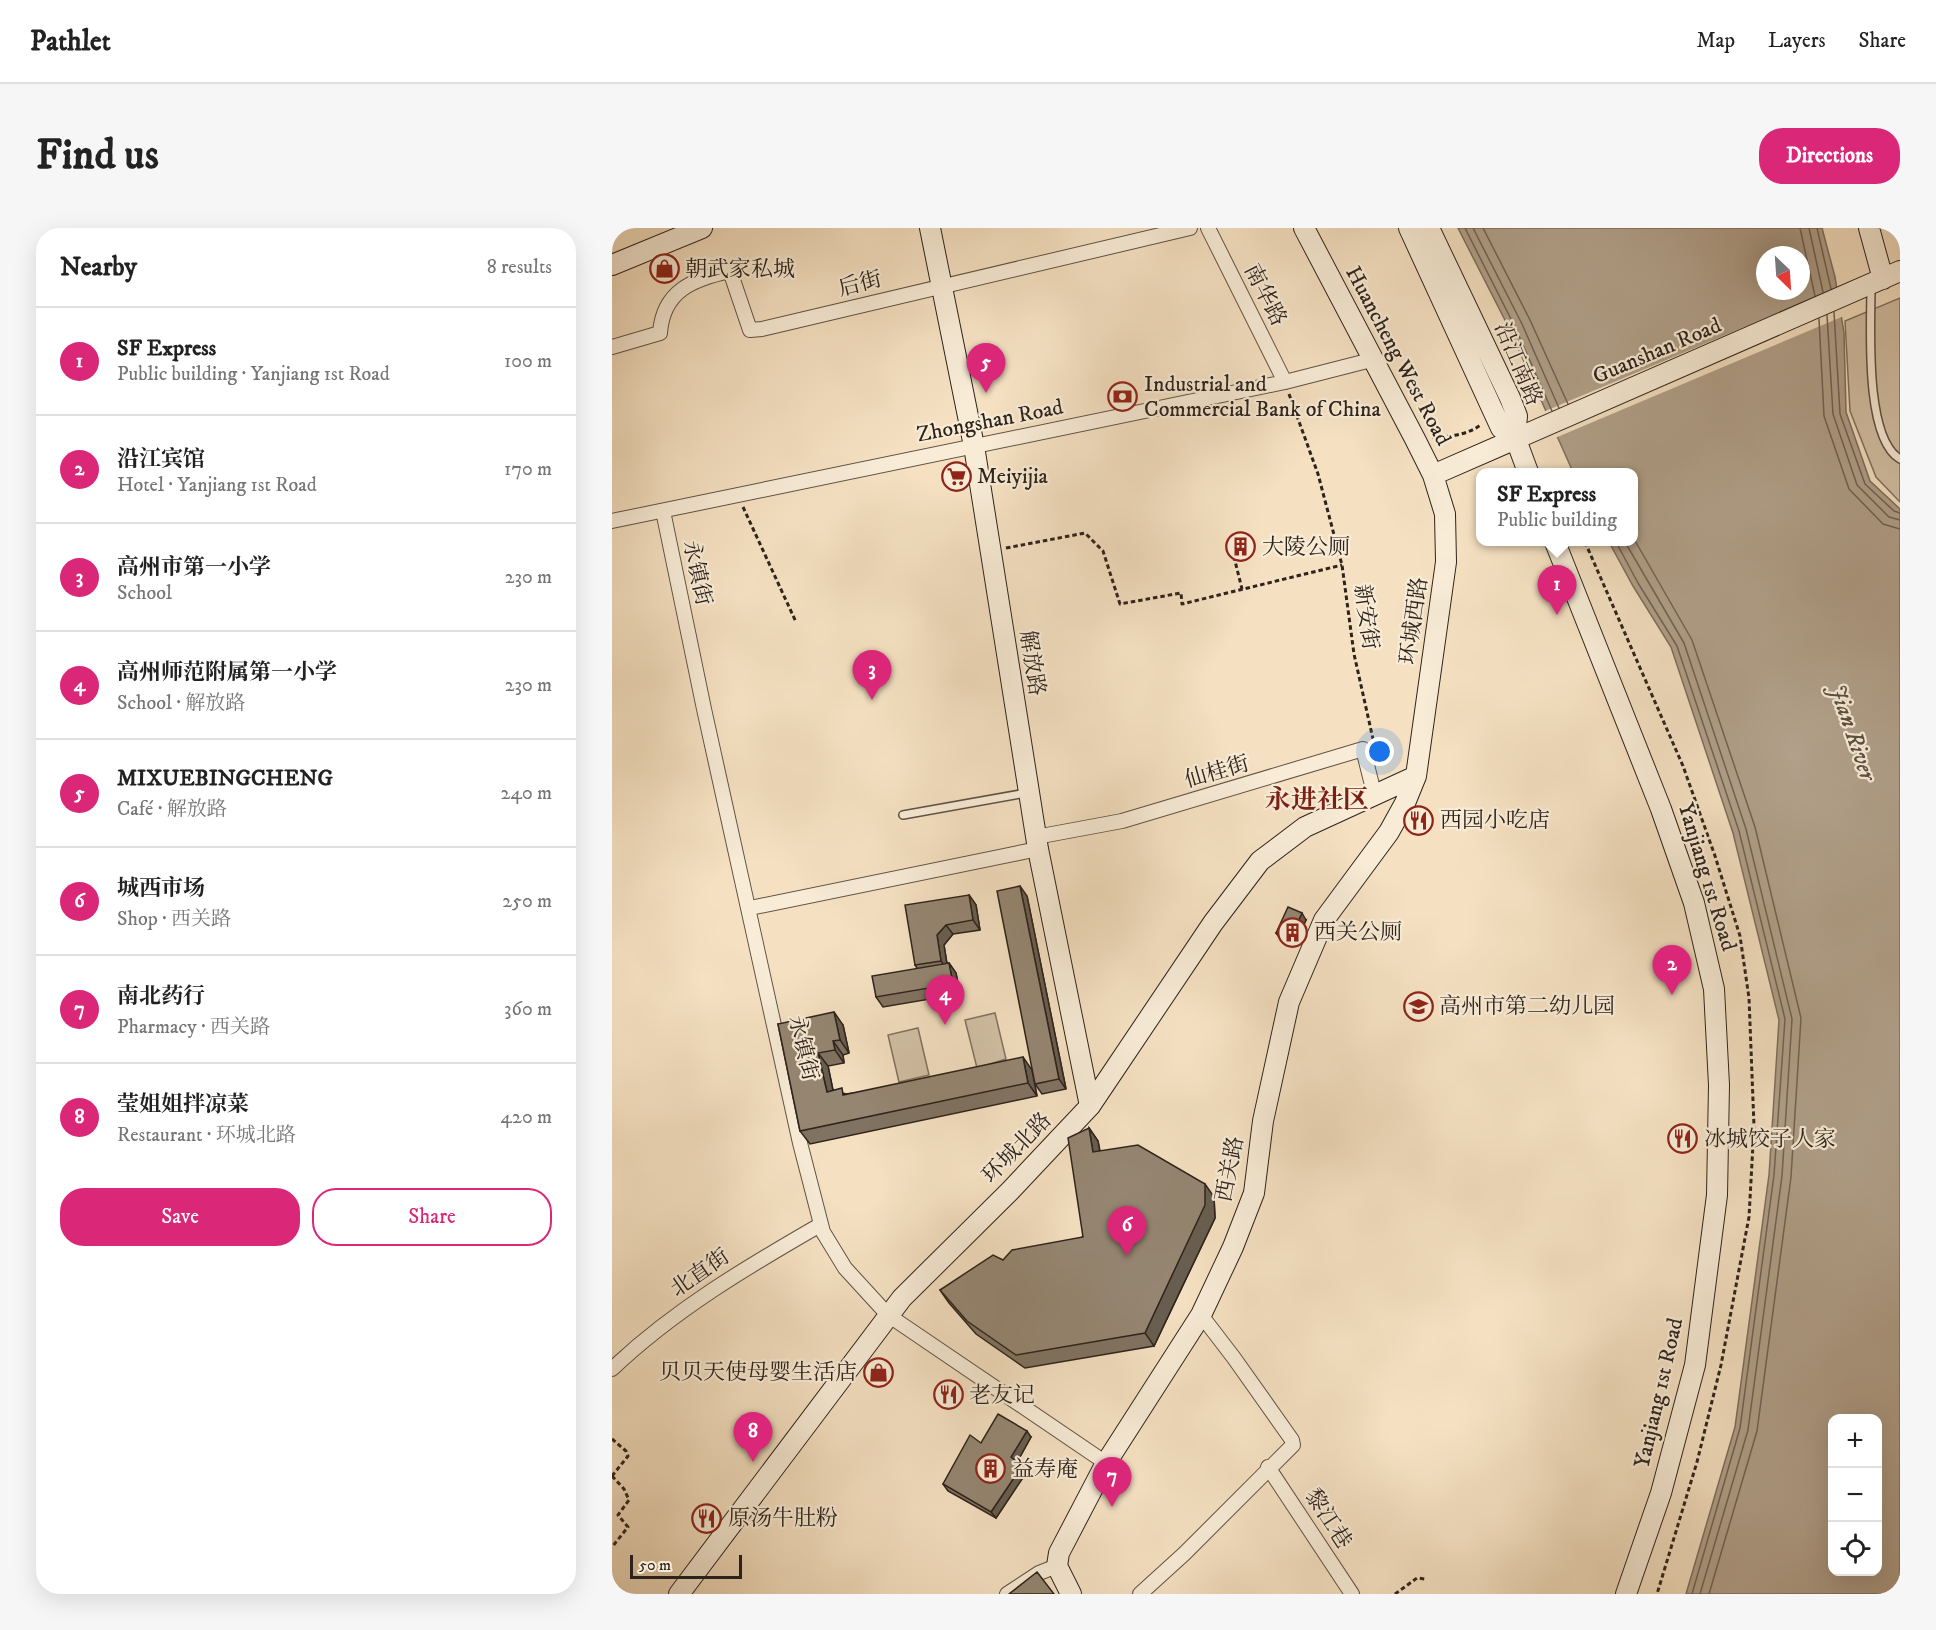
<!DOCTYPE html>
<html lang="en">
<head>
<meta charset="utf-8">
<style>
  body { margin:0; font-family:"IM FELL DW Pica","Noto Serif SC",serif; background:#f6f6f6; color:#222 }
  .controls { position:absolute; right:18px; bottom:18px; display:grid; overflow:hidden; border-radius:12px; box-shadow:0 6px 24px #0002 }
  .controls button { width:54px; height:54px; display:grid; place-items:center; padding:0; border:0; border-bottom:2px solid #e0e0e0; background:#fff; color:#222; font:30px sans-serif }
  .compass { position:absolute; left:1144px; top:18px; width:54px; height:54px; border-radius:50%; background:#fff; box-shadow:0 6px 24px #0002; rotate:155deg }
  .scale { position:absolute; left:18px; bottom:15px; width:112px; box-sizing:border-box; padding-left:6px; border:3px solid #2e231c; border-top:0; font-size:16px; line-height:21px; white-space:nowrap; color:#2e231c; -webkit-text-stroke:4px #f8ecd7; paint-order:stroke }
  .you { position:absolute; left:768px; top:524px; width:21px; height:21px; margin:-15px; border:4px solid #fff; border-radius:50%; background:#1a73e8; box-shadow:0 0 0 9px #1a73e833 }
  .badge { display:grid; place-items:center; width:39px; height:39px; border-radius:50%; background:#db2777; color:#fff; font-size:20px; font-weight:700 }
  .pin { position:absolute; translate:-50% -50px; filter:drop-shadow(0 2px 3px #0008) }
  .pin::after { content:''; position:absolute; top:32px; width:21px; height:18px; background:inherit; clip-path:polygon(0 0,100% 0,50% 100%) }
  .popup { position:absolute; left:864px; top:240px; width:162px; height:78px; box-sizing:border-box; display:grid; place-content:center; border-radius:12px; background:#fff; filter:drop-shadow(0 2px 4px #0005); font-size:20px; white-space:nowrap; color:#767676 }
  .popup b { font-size:22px; color:#222 }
  .popup::after { content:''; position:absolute; left:50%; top:100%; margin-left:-12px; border:12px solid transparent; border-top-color:#fff }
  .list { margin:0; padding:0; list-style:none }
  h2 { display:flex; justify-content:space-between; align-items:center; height:78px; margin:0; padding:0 24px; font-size:26px }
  h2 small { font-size:20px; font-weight:400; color:#767676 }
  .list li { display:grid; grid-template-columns:39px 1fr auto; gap:18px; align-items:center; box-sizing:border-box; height:108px; padding:0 24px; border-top:2px solid #e0e0e0 }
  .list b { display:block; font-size:22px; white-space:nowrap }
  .list p { margin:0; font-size:20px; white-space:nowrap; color:#767676 }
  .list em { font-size:20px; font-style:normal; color:#767676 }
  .actions { display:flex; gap:12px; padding:18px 24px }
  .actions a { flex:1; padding:14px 0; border:2px solid #db2777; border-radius:24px; text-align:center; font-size:21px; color:#db2777 }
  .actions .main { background:#db2777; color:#fff }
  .icon { flex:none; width:33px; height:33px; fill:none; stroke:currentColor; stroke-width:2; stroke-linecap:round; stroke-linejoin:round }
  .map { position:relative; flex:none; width:1288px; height:1366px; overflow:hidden; border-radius:24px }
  header { display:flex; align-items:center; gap:36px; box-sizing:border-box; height:84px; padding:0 30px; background:#fff; border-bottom:2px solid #e0e0e0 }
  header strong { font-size:28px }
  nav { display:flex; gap:33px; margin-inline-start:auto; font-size:21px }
  .intro { display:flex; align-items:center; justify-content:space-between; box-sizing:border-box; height:144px; padding:0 36px }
  h1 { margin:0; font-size:42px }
  .button { padding:15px 27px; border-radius:24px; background:#db2777; color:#fff; font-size:21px; font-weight:700 }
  main { display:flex; gap:36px; padding:0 36px }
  aside { flex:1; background:#fff; border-radius:24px; box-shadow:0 6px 24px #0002 }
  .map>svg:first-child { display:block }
</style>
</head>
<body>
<header>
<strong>Pathlet</strong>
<nav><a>Map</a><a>Layers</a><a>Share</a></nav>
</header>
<div class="intro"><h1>Find us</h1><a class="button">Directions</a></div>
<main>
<aside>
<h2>Nearby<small>8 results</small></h2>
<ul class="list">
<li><span class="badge">1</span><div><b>SF Express</b><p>Public building · Yanjiang 1st Road</p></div><em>100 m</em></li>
<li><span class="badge">2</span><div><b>沿江宾馆</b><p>Hotel · Yanjiang 1st Road</p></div><em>170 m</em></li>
<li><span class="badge">3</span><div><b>高州市第一小学</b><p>School</p></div><em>230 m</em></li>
<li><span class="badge">4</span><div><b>高州师范附属第一小学</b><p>School · 解放路</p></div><em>230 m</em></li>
<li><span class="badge">5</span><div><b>MIXUEBINGCHENG</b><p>Café · 解放路</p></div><em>240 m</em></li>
<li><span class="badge">6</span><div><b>城西市场</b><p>Shop · 西关路</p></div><em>250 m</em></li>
<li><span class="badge">7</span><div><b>南北药行</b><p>Pharmacy · 西关路</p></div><em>360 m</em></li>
<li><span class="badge">8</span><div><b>莹姐姐拌凉菜</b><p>Restaurant · 环城北路</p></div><em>420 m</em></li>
</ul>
<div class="actions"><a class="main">Save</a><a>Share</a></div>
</aside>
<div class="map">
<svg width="1288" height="1366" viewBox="0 0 1288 1366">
  <rect width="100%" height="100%" fill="#f5e1c2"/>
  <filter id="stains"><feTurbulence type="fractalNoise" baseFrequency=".00333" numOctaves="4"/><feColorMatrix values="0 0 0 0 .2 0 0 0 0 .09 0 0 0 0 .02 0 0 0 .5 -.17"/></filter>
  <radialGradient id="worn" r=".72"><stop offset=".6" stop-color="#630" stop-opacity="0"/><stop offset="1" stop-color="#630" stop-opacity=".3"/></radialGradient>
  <path fill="#d3c1a6" stroke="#807261" stroke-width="1.5" d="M 1288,70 L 1288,274 L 1264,249 L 1238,183 L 1233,93 Z
    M 383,785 L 394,831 L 365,840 L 353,792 Z
    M 306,800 L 317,847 L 287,854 L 276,807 Z"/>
  <path fill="#b1a08a" stroke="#7d6e5e" stroke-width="1.5" fill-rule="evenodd" d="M 846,0 L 1210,0 L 1223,49 L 1232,105 L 1234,184 L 1258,253 L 1288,281 L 1288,1366 L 1074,1366 L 1123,1199 L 1157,947 L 1167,792 L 1121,605 L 1059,419 L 1021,358 L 997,314 L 1022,314 L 1022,244 L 961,244 L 898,102 ZM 1153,27 L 1189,27 L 1189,63 L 1153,63 ZM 1220,1190 L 1266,1190 L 1266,1344 L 1220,1344 Z"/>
  <path fill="#f5e1c2" d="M 1227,59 L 1232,88 L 943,210 L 931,184 Z"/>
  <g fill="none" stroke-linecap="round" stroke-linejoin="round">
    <path stroke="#706253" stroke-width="1.5" d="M 853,0 L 903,99 L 940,183
      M 861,0 L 910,96 L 947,180
      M 871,0 L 918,92 L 956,176
      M 1188,0 L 1203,68
      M 1197,0 L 1211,64
      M 1205,0 L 1219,61
      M 1222,84 L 1228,186 L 1253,256 L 1282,283 L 1288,285
      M 1215,87 L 1221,186 L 1245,257 L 1277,289 L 1288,292
      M 1207,91 L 1212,188 L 1237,261 L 1271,296 L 1288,301
      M 1022,311 L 1080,412 L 1143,599 L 1189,790 L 1179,949 L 1145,1203 L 1097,1366
      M 1004,314 L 1026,355 L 1065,418 L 1127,603 L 1173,791 L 1162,947 L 1128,1200 L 1080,1366
      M 1013,314 L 1072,415 L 1134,601 L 1180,791 L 1170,948 L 1136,1202 L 1088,1366"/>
    <defs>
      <path id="lane" d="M 1259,59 C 1259,97 1252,210 1288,231
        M 291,587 L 414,565"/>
      <path id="street" d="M 596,0 L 673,154
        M 0,119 L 48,105 C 51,62 82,51 118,43 L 138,102 L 150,101 L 578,0
        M 51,283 L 92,481 L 188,915 L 211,1004 L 233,1040 L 276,1087 L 494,1235
        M 0,293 L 673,154 L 763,131
        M 424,609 L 510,593 L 751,521 L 762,565
        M 138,680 L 426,621
        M 0,1141 C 62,1082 135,1039 208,997
        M 656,1239 L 740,1366
        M 395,1366 L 427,1345 L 445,1338
        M 528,1366 L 572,1326 L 681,1217 L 680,1212 L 622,1130 L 589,1087"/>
      <path id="secondary" d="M 318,0 L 362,218 L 426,621 L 478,878
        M 797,0 L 889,200 L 903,209
        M 817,0 L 898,170 L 905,188 L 903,209 L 916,244
        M 1257,0 L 1271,51
        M 0,37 L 90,0
        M 821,247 L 1288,43
        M 943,314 L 1049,581 L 1082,675 L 1102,761 L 1107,857 L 1105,967 L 1083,1137 L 1049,1265 L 1014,1366
        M 67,1366 L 290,1070 L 398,963 L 478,878 L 601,695 L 648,633 L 693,599 L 804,548
        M 459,1366 L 445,1338 L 447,1325 L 494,1235 L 589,1087 L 621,1019 L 642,965 L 651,893 L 677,774 L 712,692 L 777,604 L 793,575 L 804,548 L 834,334 L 833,286 L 821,247 L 803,211 L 692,0"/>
    </defs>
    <use href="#lane" stroke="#605246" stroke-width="10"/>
    <use href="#street" stroke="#605246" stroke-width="16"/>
    <use href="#secondary" stroke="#2e231c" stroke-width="22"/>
    <path stroke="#2e231c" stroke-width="3" stroke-dasharray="4.5 3" stroke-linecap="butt" d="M 677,166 L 706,246 L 730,337 L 742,426 L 761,511
      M 820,209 C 839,208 854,208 870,196
      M 131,279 L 184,394
      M 973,314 L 1071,538 L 1103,628 L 1128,708 L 1137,770 L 1142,898 L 1137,989 L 1109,1137 L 1085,1234 L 1045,1366
      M 394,320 L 473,305 L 491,323 L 508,376 L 569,365 L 570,376 L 730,337
      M 620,321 L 630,361
      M 0,1211 L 14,1223 L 16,1228 L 0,1248
      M 0,1248 L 12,1261 L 17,1272 L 6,1287 L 16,1299 L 0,1319
      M 783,1366 L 805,1350 L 813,1351"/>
    <use href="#lane" stroke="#f8ecd7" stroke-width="7"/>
    <use href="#street" stroke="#f8ecd7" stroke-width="14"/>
    <use href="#secondary" stroke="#f8ecd7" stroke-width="20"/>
  </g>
  <path fill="#807362" stroke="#2e231c" stroke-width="1.5" d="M 631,309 L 633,312 L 636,321 L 624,325 L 622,322 Z
    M 357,667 L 364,677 L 368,702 L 341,706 L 332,717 L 335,735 L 337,735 L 344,745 L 348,766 L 271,779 L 264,769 L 305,740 L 303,737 Z
    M 415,668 L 454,861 L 430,866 L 423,856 Z
    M 694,692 L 682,718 L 669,712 L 664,705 Z
    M 166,796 L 231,797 L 237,825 L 231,827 L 232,835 L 216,838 L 221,862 L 234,866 L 420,842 L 425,868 L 198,916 L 188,903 Z
    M 477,900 L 486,913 L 488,923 L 602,969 L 603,990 L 542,1118 L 413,1140 L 364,1106 L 337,1075 L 328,1062 L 391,1032 L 471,1009 Z
    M 419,1209 L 405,1234 L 414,1245 L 384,1290 L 336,1263 L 331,1256 L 369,1215 Z"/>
  <path fill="#685e50" stroke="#2e231c" stroke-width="1.5" d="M 408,658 L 415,668 L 454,861 L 447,851 Z
    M 357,667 L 364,677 L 368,702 L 361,692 Z
    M 690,685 L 694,692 L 682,718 L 678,711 Z
    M 334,697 L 341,706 L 332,717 L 336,743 L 329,733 L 325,707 Z
    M 337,735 L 344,745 L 348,766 L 341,756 Z
    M 222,784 L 231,797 L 237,825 L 228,812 Z
    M 221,813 L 231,827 L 232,835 L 223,822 Z
    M 206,825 L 216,838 L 224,877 L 215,864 Z
    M 411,829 L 420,842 L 425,868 L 416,855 Z
    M 477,900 L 486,913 L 490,937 L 481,924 Z
    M 593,956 L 602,969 L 603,990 L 542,1118 L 533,1105 Z
    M 415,1203 L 419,1209 L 404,1236 L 399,1229 Z
    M 410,1238 L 414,1245 L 384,1290 L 379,1284 Z"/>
  <path fill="#958672" stroke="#2e231c" stroke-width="1.5" d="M 631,309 L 634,317 L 622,322 L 619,313 Z
    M 408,658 L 447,851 L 423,856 L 385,663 Z
    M 357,667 L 361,692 L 334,697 L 325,707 L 329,733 L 303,737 L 293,677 Z
    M 676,679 L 690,685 L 678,711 L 664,705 Z
    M 337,735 L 341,756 L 264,769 L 260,748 Z
    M 222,784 L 228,812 L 221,813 L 223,822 L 206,825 L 215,864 L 230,860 L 231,867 L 411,829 L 416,855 L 188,903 L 166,796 Z
    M 477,900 L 481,924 L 526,917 L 593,956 L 593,977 L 533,1105 L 404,1127 L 355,1093 L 328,1062 L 381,1027 L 391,1032 L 400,1022 L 471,1009 L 456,910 Z
    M 386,1186 L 415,1203 L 399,1229 L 410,1238 L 379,1284 L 331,1256 L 358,1207 L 369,1215 Z
    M 425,1344 L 442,1366 L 397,1366 Z"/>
  <defs>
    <symbol id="shop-ring" viewBox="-11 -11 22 22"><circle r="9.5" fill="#f8ecd7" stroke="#8f2418" stroke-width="1.5"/><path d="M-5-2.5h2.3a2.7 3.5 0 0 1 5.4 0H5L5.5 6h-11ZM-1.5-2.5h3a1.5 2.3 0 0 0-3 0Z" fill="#8f2418"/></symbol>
    <symbol id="bank-ring" viewBox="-11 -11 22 22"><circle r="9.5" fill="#f8ecd7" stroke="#8f2418" stroke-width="1.5"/><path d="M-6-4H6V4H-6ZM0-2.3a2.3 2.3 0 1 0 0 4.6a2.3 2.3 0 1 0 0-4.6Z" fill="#8f2418"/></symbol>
    <symbol id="supermarket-ring" viewBox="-11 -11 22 22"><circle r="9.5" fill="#f8ecd7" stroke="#8f2418" stroke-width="1.5"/><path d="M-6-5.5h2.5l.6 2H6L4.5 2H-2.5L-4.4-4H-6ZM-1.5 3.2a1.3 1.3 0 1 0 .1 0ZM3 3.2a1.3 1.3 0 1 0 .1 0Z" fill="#8f2418"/></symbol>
    <symbol id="building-ring" viewBox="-11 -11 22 22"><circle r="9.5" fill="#f8ecd7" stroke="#8f2418" stroke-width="1.5"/><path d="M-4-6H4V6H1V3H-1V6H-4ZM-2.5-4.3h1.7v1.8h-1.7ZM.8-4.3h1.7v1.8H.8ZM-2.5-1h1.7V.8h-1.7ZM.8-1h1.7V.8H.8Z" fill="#8f2418"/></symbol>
    <symbol id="restaurant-ring" viewBox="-11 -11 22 22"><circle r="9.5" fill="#f8ecd7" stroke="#8f2418" stroke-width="1.5"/><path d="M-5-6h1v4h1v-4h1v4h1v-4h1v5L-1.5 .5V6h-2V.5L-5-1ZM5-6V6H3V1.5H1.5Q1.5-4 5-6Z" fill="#8f2418"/></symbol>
    <symbol id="school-ring" viewBox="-11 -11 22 22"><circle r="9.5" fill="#f8ecd7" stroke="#8f2418" stroke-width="1.5"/><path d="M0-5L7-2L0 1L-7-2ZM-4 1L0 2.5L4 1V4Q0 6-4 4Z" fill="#8f2418"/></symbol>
  </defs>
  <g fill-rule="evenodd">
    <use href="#shop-ring" x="36" y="24" width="33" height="33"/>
    <use href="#bank-ring" x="494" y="152" width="33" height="33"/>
    <use href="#supermarket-ring" x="328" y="232" width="33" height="33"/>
    <use href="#building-ring" x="612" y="302" width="33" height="33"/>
    <use href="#restaurant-ring" x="790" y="576" width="33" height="33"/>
    <use href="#building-ring" x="664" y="688" width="33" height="33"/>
    <use href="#school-ring" x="790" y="762" width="33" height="33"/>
    <use href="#restaurant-ring" x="1054" y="894" width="33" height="33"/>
    <use href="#shop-ring" x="250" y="1128" width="33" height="33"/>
    <use href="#restaurant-ring" x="320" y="1150" width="33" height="33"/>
    <use href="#building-ring" x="362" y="1224" width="33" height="33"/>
    <use href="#restaurant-ring" x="78" y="1274" width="33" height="33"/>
  </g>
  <g text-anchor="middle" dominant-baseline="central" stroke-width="4.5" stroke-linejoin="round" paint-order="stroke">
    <g font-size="22" fill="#2e231c" stroke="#f8ecd7" text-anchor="start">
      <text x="73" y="41">朝武家私城</text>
      <text x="532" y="156">Industrial and<tspan x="532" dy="25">Commercial Bank of China</tspan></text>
      <text x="365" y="248">Meiyijia</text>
      <text x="650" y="319">大陵公厕</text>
      <text x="828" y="592">西园小吃店</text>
      <text x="702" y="704">西关公厕</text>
      <text x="827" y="778">高州市第二幼儿园</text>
      <text x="1092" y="911">冰城饺子人家</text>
      <text x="245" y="1144" text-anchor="end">贝贝天使母婴生活店</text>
      <text x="357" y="1167">老友记</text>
      <text x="400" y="1241">益寿庵</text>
      <text x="116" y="1290">原汤牛肚粉</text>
    </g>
    <g font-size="22" fill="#2e231c" stroke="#f8ecd7">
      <text transform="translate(248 56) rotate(-14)">后街</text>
      <text transform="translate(653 67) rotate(63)">南华路</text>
      <text transform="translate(1045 123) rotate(-23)">Guanshan Road</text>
      <text transform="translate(786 128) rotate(62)">Huancheng West Road</text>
      <text transform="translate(906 136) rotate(67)">沿江南路</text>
      <text transform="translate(378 193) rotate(-11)">Zhongshan Road</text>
      <text transform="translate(85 345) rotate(78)">永镇街</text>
      <text transform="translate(754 389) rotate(82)">新安街</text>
      <text transform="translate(802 393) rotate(-82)">环城西路</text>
      <text transform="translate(420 435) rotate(81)">解放路</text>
      <text transform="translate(605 544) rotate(-16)">仙桂街</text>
      <text transform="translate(1095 649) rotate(73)">Yanjiang 1st Road</text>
      <text transform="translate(191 820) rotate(77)">永镇街</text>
      <text transform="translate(405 920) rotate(-46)">环城北路</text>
      <text transform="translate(618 941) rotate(-79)">西关路</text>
      <text transform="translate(88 1045) rotate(-35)">北直街</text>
      <text transform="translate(1047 1165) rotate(-77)">Yanjiang 1st Road</text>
      <text transform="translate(716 1291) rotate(57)">黎江巷</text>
    </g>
    <g font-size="24" font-style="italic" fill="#5c4f42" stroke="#f8ecd7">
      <text transform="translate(1240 504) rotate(71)">Jian River</text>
    </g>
    <g font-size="26" font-weight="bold" fill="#7a1f14" stroke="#f8ecd7">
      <text x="705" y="572">永进社区</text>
    </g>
  </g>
  <rect width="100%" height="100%" filter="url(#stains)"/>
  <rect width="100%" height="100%" fill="url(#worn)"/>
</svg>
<div class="controls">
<button>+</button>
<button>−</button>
<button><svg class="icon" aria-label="locate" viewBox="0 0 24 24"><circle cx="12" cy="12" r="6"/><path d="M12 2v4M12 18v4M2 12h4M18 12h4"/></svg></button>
</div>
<svg class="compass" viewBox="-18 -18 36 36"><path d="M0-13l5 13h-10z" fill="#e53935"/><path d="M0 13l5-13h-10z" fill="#767676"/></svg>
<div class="scale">50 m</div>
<div class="you"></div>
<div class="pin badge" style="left:945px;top:387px">1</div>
<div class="popup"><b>SF Express</b>Public building</div>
<div class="pin badge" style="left:1060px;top:767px">2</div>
<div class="pin badge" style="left:260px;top:472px">3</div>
<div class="pin badge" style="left:333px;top:797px">4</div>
<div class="pin badge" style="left:374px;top:165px">5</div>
<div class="pin badge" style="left:515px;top:1028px">6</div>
<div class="pin badge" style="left:500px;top:1279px">7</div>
<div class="pin badge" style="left:141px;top:1234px">8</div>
</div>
</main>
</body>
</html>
